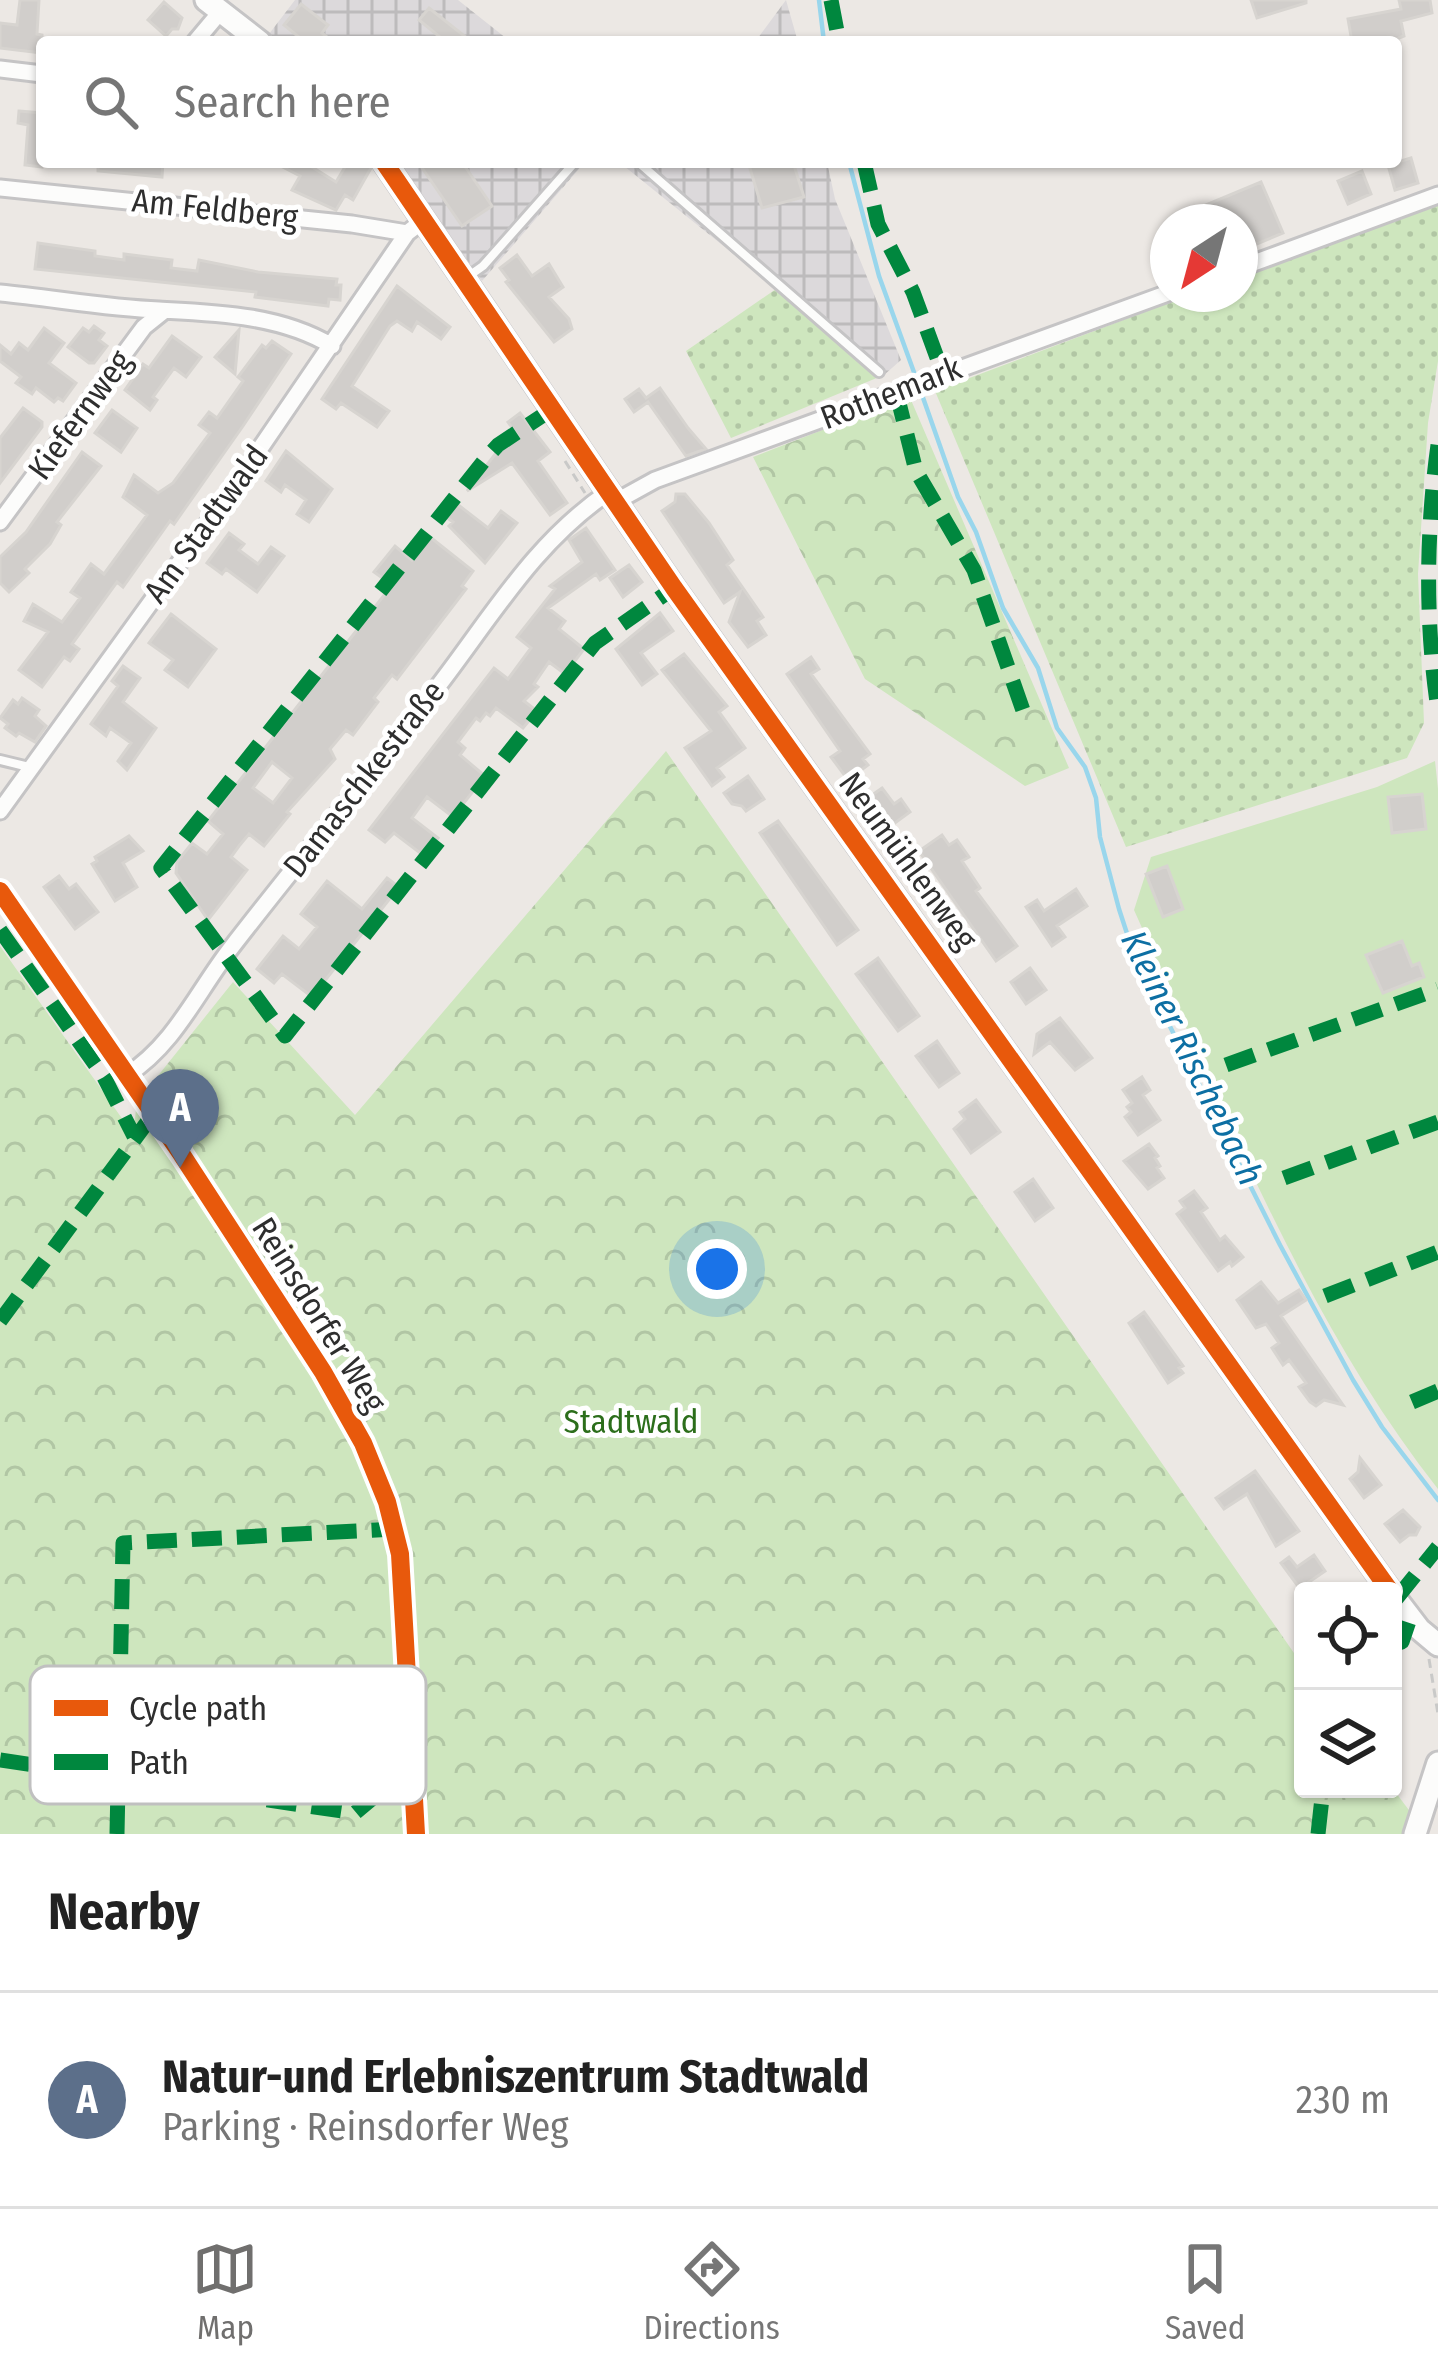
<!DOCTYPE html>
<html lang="en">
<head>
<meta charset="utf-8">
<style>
  body { margin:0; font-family:"Fira Sans Condensed",sans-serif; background:#f2f2f2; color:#222 }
  .controls { position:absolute; right:36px; bottom:36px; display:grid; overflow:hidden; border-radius:12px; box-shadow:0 3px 9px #0004 }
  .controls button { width:108px; height:108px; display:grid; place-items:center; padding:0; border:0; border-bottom:3px solid #e0e0e0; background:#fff; color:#222; font:60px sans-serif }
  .compass { position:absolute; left:1150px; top:204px; width:108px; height:108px; border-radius:50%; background:#fff; box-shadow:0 3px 9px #0004; rotate:216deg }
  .you { position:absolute; left:717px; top:1269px; width:42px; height:42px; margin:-30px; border:9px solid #fff; border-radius:50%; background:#1a73e8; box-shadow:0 0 0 18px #1a73e833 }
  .badge { display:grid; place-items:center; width:78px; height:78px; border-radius:50%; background:#706f6e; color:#fff; font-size:39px; font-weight:700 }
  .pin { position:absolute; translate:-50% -99px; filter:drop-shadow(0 3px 6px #0008) }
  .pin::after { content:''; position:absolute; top:63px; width:42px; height:36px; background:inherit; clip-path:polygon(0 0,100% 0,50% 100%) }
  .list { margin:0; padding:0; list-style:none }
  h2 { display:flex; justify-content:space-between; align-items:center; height:156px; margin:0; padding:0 48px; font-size:51px }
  h2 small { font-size:39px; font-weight:400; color:#767676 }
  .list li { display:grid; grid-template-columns:78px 1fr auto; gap:36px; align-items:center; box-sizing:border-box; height:216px; padding:0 48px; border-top:3px solid #e0e0e0 }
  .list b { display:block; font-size:45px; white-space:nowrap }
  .list p { margin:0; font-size:39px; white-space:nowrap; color:#767676 }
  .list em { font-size:39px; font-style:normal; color:#767676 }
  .icon { flex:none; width:66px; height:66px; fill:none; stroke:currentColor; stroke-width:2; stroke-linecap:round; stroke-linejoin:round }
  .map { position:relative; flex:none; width:1438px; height:1834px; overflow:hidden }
  .search { position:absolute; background:#fff; box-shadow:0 3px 9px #0004; left:36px; right:36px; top:36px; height:132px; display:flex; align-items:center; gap:30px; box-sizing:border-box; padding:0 42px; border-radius:12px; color:#767676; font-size:45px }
  .sheet { height:372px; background:#fff }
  nav { display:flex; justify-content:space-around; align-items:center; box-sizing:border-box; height:168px; border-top:3px solid #e0e0e0; background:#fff; font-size:33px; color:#767676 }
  nav a { display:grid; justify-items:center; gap:6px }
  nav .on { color:#706f6e }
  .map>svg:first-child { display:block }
</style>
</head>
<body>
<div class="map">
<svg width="1438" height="1834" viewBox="0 0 1438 1834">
  <defs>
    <pattern id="industrial-grid" width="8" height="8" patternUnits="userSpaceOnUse" patternTransform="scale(3)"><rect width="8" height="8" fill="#dcd9db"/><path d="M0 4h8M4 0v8" fill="none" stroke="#bdbbbc"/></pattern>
    <pattern id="grass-dots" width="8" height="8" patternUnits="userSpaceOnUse" patternTransform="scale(3)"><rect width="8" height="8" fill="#cee6be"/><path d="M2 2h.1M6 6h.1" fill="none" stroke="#b1c6a4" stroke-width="1.8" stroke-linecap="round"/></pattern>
    <pattern id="forest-crowns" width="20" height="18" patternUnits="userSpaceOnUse" patternTransform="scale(3)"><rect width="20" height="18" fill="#cee6be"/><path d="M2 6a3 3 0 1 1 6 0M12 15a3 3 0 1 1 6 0" fill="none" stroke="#b1c6a4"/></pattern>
  </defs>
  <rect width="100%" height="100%" fill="#ece8e4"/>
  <path fill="url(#industrial-grid)" d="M 295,0 L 458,0 L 511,42 L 280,42 L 269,34 Z
    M 786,0 L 798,42 L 755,42 Z
    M 397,162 L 585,162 L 482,281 Z
    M 619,162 L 827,162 L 835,199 L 901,360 L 884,375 Z"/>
  <path fill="url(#grass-dots)" d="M 1438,205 L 1438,361 L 1428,423 L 1418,574 L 1424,723 L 1407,758 L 1126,847 L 935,391 L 1192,294 L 1240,294 L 1240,277 Z
    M 776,289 L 884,375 L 731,438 L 686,351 Z"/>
  <path fill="url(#forest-crowns)" d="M 911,400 L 1069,768 L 1025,786 L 865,679 L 753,457 L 889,404 Z
    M 666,751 L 1303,1666 L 1303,1789 L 1393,1789 L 1427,1834 L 0,1834 L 0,946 L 133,1134 L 137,1102 L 233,982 L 355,1115 Z"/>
  <path fill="#cee6be" d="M 1435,761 L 1438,789 L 1438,1489 C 1305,1320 1222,1105 1134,910 L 1151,857 L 1377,787 Z"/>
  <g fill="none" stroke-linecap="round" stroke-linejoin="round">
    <path stroke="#99d6ec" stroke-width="4.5" d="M 819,0 L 824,42
      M 849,162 L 879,276 L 915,375
      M 921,392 L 958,497 L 976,532 L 1003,608 L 1038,668 L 1057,728 L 1085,767 L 1096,798 L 1100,837 L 1119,909 L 1134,955 L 1280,1245 L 1353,1380 L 1382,1427 L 1438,1500"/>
  </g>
  <path fill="#d1cecb" stroke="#d7d4d0" stroke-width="3" fill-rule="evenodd" d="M 20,0 L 39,0 L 37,34 L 42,35 L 42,53 L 0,48 L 0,23 L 17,25 Z
    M 1251,0 L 1306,0 L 1306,3 L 1257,18 Z
    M 1399,0 L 1430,0 L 1432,13 L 1401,21 L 1404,36 L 1389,42 L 1352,42 L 1348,19 L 1401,9 Z
    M 164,2 L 182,18 L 178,29 L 172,29 L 166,36 L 148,20 Z
    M 301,4 L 328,25 L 322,33 L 333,42 L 305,42 L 284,25 Z
    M 429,8 L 472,42 L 446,42 L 419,20 Z
    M 19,111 L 42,113 L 42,167 L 25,165 L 28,125 L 18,123 Z
    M 1411,158 L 1418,183 L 1395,190 L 1388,165 Z
    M 98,162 L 163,162 L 162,177 L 98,171 Z
    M 273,162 L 304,162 L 336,182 L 348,162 L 369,162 L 371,168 L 353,200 L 345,195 L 336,210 L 292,190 L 300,176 Z
    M 418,162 L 462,162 L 492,206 L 462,226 Z
    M 748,162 L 793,162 L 804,197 L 762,208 Z
    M 1362,171 L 1371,194 L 1348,204 L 1338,181 Z
    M 1261,182 L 1283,233 L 1240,251 L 1240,222 L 1202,222 L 1196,209 Z
    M 38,243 L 95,251 L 95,256 L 124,260 L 124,254 L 172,260 L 171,268 L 197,271 L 199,260 L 258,272 L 337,279 L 336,285 L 341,285 L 340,300 L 329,299 L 328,306 L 255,297 L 256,292 L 35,269 Z
    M 517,255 L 532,276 L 549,264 L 563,287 L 549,297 L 569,319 L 572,329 L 554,342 L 506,282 L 509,280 L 500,268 Z
    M 397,286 L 450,327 L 441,339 L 417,322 L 412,331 L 397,321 L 390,326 L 352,386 L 389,411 L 377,427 L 341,403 L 336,409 L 322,399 Z
    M 94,326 L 104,333 L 99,340 L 107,346 L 94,363 L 89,363 L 68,347 L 83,328 L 89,332 Z
    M 44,328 L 64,343 L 49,363 L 76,383 L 63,401 L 58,398 L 54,402 L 36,388 L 32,394 L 16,383 L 21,377 L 0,361 L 0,345 L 11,354 L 19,343 L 28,350 Z
    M 239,330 L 235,374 L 215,357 Z
    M 172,336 L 201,357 L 186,377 L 174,368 L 153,397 L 157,400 L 150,410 L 125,390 L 143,364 L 149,368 Z
    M 272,341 L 291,354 L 243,426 L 174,524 L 170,521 L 123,587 L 117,582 L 72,644 L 79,649 L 70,661 L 64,657 L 42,687 L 19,670 L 48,632 L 24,621 L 33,604 L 62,622 L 80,598 L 71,592 L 91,564 L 104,574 L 147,515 L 123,497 L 134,475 L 158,493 L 173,483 L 210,433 L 199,425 L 209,412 L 217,418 L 243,381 L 238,377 L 262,345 L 266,348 Z
    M 660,388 L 688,428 L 706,449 L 686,456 L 648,402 L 634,412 L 625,399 L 639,389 L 646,398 Z
    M 23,408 L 42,422 L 42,427 L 0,483 L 0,438 Z
    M 112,410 L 137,428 L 121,452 L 95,433 Z
    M 520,413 L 550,452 L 538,461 L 567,503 L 550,515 L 512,463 L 467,491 L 499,449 L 518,436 L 508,422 Z
    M 286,451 L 332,489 L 309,522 L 297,514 L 306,500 L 285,485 L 281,492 L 266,481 Z
    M 82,452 L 101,466 L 57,522 L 61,525 L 50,544 L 25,569 L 29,573 L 9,592 L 0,583 L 0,557 L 26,532 Z
    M 676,494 L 685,494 L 709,523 L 733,560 L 727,565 L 763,617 L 757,621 L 766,635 L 748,647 L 729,622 L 740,592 L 724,603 L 662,511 L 675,502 Z
    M 457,504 L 488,528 L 501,511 L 517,523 L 485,563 L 449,526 L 453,522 L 446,517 Z
    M 586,528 L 615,570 L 600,580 L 596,574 L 548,608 L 565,621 L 559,629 L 584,649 L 565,674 L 549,662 L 534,684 L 538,687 L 524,701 L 537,711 L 523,728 L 496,708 L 490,716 L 486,713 L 480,721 L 476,718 L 458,742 L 465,748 L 460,755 L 485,776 L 453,817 L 427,797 L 412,818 L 438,838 L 424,856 L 394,833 L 385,842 L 369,830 L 494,668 L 508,679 L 531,648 L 517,637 L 555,589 L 550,586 L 582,562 L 569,540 Z
    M 229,533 L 244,544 L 239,550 L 258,564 L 271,547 L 284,556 L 257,592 L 226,569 L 222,574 L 207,563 Z
    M 430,537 L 473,571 L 462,586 L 466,589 L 397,679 L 392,675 L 374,698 L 378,702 L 353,735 L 346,730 L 330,749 L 335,759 L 287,812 L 290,814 L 264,846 L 249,834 L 239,846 L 231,857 L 247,870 L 208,920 L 176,873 L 177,862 L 192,843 L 207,854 L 223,834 L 208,821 L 392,585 L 374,572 L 395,546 L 412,560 ZM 272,762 L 292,778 L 273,803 L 253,788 Z
    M 629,565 L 642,582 L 623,597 L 610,578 Z
    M 660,613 L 673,631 L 641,653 L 657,674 L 642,685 L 616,649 Z
    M 171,614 L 216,649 L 188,687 L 165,670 L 173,660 L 149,643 Z
    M 684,654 L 727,706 L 719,712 L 745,748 L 717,768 L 724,777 L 712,786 L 685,748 L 711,731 L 662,670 Z
    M 811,657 L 819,669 L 811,674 L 870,754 L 863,759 L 868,765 L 848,780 L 831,757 L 840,751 L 787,674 Z
    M 123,666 L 140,678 L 123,702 L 156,728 L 127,770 L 118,761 L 131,743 L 110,728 L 106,736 L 91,724 L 118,686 L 112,681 Z
    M 22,698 L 39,710 L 35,716 L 46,726 L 35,742 L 19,733 L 16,736 L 5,728 L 8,724 L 0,718 L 13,700 L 18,704 Z
    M 748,776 L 764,799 L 746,811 L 742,806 L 732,804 L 724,793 Z
    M 882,788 L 894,804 L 901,799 L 910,812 L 884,831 L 862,802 Z
    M 1422,794 L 1426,829 L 1392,833 L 1388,797 Z
    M 778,821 L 858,930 L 837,945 L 760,833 Z
    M 942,835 L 949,845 L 957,840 L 969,857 L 962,861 L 980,888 L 976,891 L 1017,946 L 996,961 L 919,851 Z
    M 129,836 L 143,851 L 123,863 L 137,887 L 115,901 L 92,864 L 97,861 L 95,857 Z
    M 1167,866 L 1183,909 L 1163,917 L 1146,874 Z
    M 59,876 L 69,889 L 76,884 L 98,912 L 75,929 L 44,887 Z
    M 387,878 L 399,887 L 312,997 L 282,974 L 274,983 L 257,969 L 283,936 L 299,949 L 317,927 L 301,914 L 327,881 L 362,909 Z
    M 1076,889 L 1087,906 L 1057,926 L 1065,937 L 1052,946 L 1026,907 L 1037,900 L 1044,911 Z
    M 1402,941 L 1412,966 L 1419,963 L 1424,977 L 1383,993 L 1366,955 Z
    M 878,958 L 919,1016 L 898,1031 L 856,974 Z
    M 1030,968 L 1046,990 L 1026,1004 L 1011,982 Z
    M 1060,1018 L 1092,1058 L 1075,1070 L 1050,1042 L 1034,1054 L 1037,1034 Z
    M 937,1041 L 959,1073 L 939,1087 L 916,1056 Z
    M 1142,1077 L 1150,1090 L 1143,1095 L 1160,1120 L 1138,1135 L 1125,1117 L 1131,1112 L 1127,1107 L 1132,1103 L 1123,1090 Z
    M 976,1100 L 1000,1132 L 971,1153 L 954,1129 L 965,1119 L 960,1112 Z
    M 1149,1144 L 1158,1156 L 1155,1158 L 1160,1166 L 1157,1168 L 1164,1178 L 1148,1189 L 1124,1161 Z
    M 1033,1179 L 1053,1208 L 1035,1221 L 1015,1192 Z
    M 1194,1191 L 1207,1208 L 1201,1212 L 1220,1240 L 1225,1236 L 1243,1257 L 1232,1266 L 1230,1262 L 1218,1271 L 1177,1214 L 1185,1208 L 1180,1201 Z
    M 1261,1282 L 1278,1303 L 1299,1290 L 1306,1300 L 1281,1316 L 1343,1405 L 1324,1400 L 1316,1406 L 1310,1402 L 1299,1387 L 1306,1383 L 1289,1360 L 1283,1365 L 1272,1348 L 1279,1343 L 1266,1324 L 1256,1328 L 1237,1300 Z
    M 1144,1312 L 1183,1366 L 1179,1368 L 1183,1373 L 1168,1383 L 1129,1323 Z
    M 1360,1458 L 1381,1485 L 1364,1498 L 1350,1479 L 1358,1472 Z
    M 1255,1471 L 1299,1531 L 1276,1546 L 1247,1494 L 1224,1509 L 1216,1498 Z
    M 1403,1510 L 1420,1527 L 1416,1535 L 1409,1535 L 1400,1542 L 1385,1524 Z
    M 1314,1555 L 1325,1571 L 1309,1582 L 1313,1587 L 1303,1593 L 1281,1563 L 1289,1557 L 1297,1567 Z"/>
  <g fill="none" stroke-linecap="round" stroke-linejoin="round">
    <defs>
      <path id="lane" d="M 638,162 L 879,372
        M 466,278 L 483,266 L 575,162
        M 0,760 L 29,767"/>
      <path id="street" d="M 195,42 L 221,11
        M 0,69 L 42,74
        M 0,188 L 352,224 L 407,233
        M 1240,268 L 1438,195
        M 0,293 C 53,298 106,308 159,310 C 217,313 281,315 332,346
        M 617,501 L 655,480 L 1168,293
        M 0,522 L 144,327 L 164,311
        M 0,811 L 229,494 L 407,233 L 424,220
        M 0,891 L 182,1155 L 323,1372 L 363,1443 L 387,1502 L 400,1554 L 416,1834
        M 127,1075 C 175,1044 197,992 231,948 C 298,861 369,777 436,689 C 491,618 534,542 610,491"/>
      <path id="secondary" d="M 206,0 L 260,42
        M 384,162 L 674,588 L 1390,1591
        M 1393,1595 L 1419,1629 L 1438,1645
        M 1415,1834 L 1438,1763"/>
    </defs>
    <use href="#lane" stroke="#c5c4c5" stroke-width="14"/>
    <use href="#street" stroke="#c5c4c5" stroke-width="21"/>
    <use href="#secondary" stroke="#c5c4c5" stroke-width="27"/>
    <path stroke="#c9c9c8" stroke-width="3" stroke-dasharray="9 6" stroke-linecap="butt" d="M 565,461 L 585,493
      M 1429,1659 L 1438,1714"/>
    <use href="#lane" stroke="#fcfcfb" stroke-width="8"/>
    <use href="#street" stroke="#fcfcfb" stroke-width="15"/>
    <use href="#secondary" stroke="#fcfcfb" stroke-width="21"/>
    <path stroke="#00873e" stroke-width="15" stroke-dasharray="30 15" stroke-linecap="butt" d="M 831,0 L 839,42
      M 864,162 L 878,224 L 913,292 L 943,374
      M 896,391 L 916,471 L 974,570 L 1026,719
      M 554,408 L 498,445 L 487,457 L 161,868 L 285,1036 L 595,643 L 674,588
      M 1438,445 C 1426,532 1425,622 1438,709
      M 0,930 L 104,1077 L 134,1136
      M 1226,1065 L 1438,989
      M 1284,1178 L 1438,1122
      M 1325,1296 L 1438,1252
      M 0,1321 L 154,1113
      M 1412,1402 L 1438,1391
      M 1396,1599 L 1438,1547
      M 1393,1645 L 1402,1642 L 1410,1618
      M 0,1760 L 355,1813 L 412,1765
      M 117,1834 L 123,1543 L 395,1529
      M 1318,1834 L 1323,1789"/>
    <defs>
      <path id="cycleway" d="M 384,162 L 674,588 L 1390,1591
        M 0,891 L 182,1155 L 323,1372 L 363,1443 L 387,1502 L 400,1554 L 416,1834"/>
    </defs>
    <use href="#cycleway" stroke="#fff" stroke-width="26"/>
    <use href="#cycleway" stroke="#e8590c" stroke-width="18"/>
  </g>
  <g text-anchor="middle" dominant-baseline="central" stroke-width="10" stroke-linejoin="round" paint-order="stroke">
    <g font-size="33" fill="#2e2e2e" stroke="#fff">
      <text transform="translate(215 209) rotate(6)">Am Feldberg</text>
      <text transform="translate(891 393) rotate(-21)">Rothemark</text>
      <text transform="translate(80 415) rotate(-54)">Kiefernweg</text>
      <text transform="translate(206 524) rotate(-54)">Am Stadtwald</text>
      <text transform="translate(364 779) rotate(-52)">Damaschkestraße</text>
      <text transform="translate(908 861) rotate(54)">Neumühlenweg</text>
      <text transform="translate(319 1315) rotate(58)">Reinsdorfer Weg</text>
    </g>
    <g font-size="33" fill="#2c6e1b" stroke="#fff">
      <text x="631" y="1422">Stadtwald</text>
    </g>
    <g font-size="36" font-style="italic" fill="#0d6fa3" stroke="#fff">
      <text transform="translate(1192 1058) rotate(64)">Kleiner Rischebach</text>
    </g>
  </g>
  <rect x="30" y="1666" width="396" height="138" rx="18" fill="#fff" stroke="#c0c0c0" stroke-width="3"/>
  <rect x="54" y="1700" width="54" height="16" fill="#e8590c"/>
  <rect x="54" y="1754" width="54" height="16" fill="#00873e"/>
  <g font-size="33" fill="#2e2e2e">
    <text x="129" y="1720">Cycle path</text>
    <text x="129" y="1774">Path</text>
  </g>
</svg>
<div class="controls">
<button><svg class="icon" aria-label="locate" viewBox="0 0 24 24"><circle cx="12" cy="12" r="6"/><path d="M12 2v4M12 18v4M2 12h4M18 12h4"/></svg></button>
<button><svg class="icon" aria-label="layers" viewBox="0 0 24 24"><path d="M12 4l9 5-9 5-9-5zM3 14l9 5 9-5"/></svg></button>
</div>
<svg class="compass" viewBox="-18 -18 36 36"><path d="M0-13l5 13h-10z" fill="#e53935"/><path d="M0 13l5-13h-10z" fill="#767676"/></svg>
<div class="you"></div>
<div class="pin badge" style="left:180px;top:1168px;background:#5c6f8a">A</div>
<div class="search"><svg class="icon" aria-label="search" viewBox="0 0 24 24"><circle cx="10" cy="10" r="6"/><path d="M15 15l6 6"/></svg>Search here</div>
</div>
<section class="sheet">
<h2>Nearby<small></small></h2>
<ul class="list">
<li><span class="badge" style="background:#5c6f8a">A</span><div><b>Natur-und Erlebniszentrum Stadtwald</b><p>Parking · Reinsdorfer Weg</p></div><em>230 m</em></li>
</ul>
</section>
<nav>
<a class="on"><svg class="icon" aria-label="map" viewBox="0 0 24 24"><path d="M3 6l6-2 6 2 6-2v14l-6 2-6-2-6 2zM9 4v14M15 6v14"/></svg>Map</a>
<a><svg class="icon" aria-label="directions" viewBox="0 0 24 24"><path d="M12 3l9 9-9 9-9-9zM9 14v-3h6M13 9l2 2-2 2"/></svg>Directions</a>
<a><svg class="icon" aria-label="saved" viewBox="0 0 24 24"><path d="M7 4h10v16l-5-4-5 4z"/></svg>Saved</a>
</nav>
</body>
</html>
